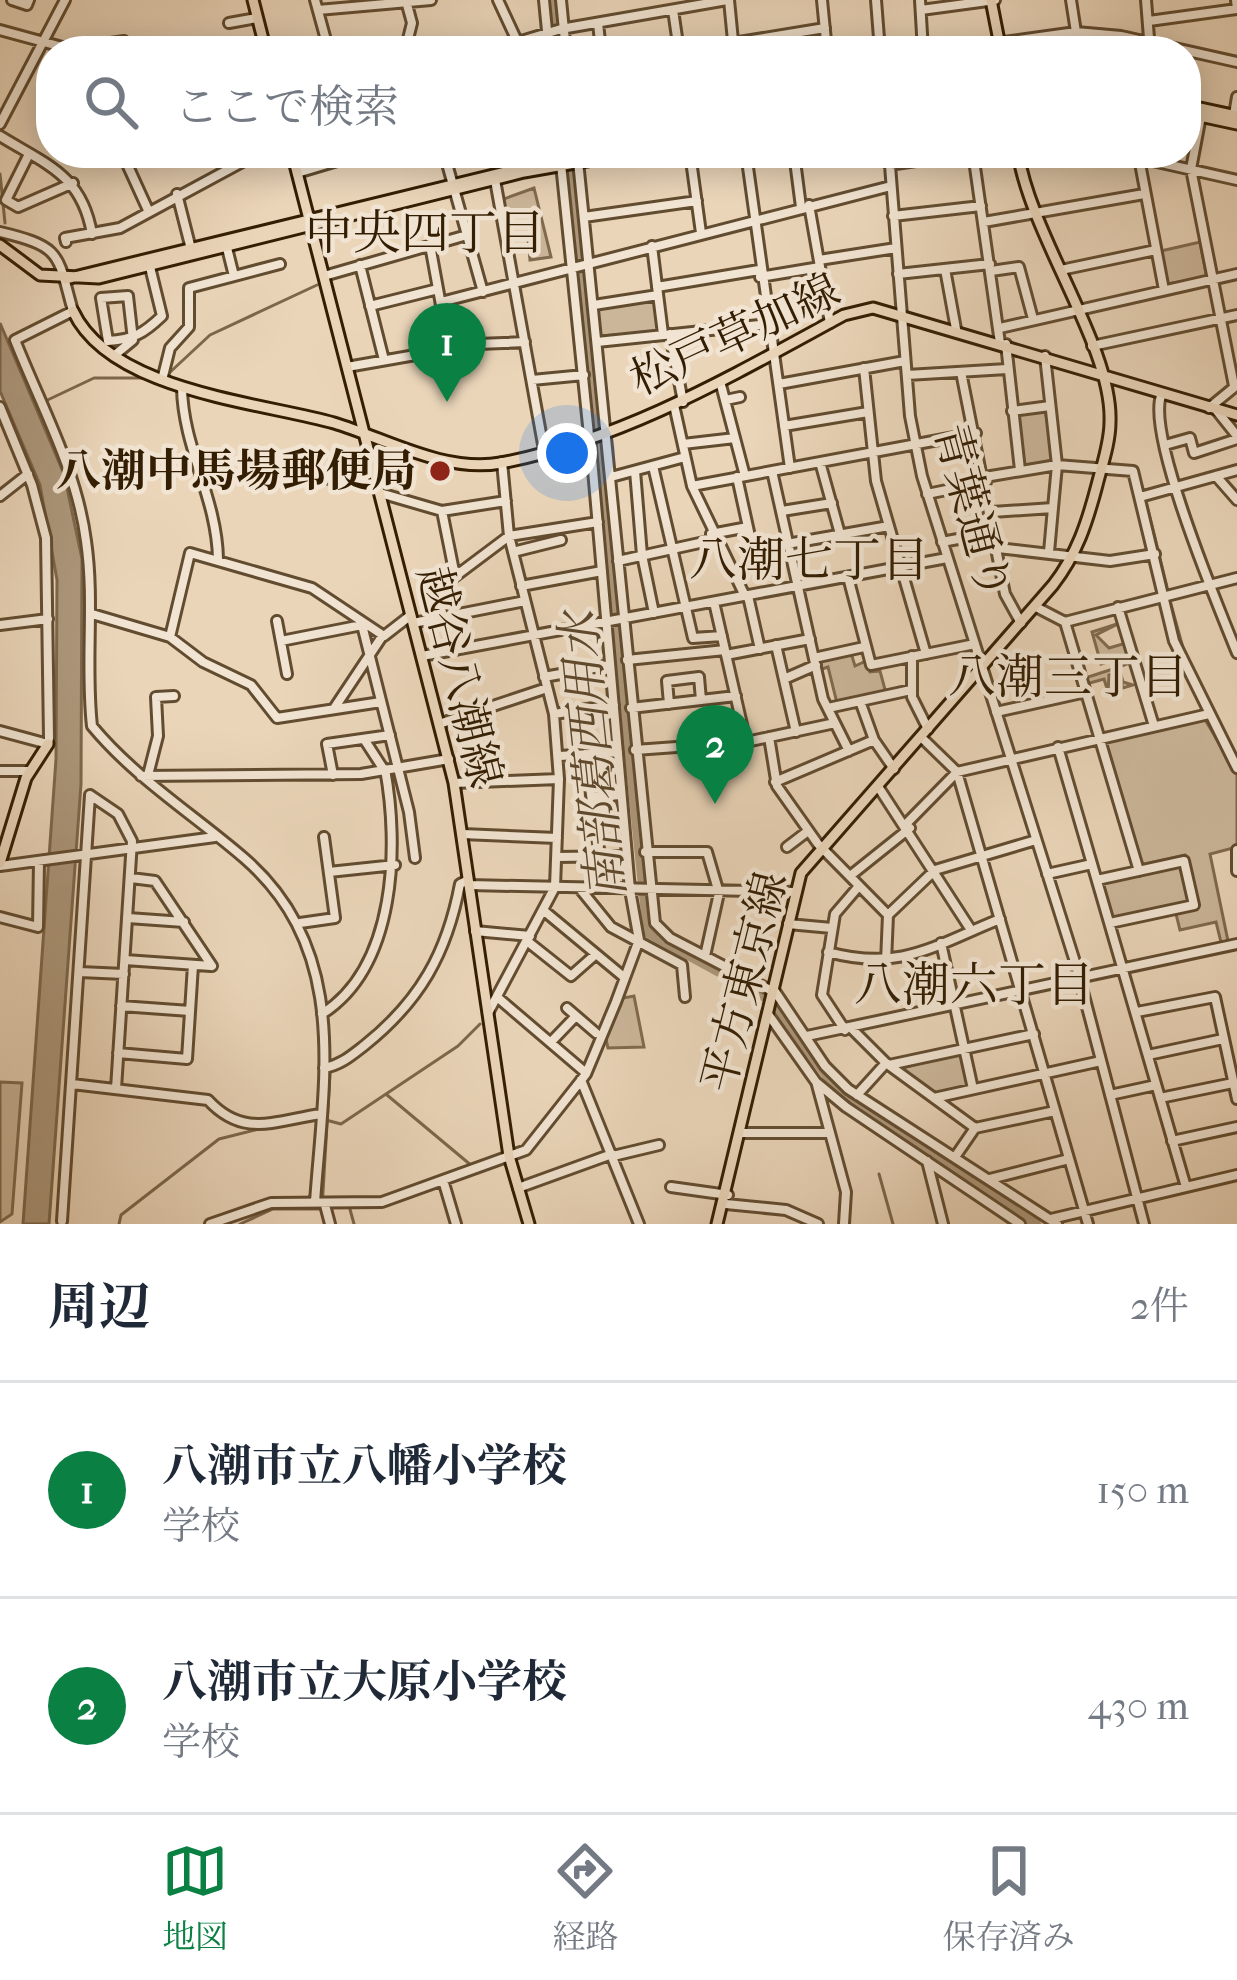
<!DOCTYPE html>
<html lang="ja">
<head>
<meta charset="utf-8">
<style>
  body { margin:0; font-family:"IM FELL French Canon","Noto Serif JP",serif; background:#f6f6f7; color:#1f2937 }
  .you { position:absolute; left:567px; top:453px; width:42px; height:42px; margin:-30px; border:9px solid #fff; border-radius:50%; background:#1a73e8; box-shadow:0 0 0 18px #1a73e833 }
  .badge { display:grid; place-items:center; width:78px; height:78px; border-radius:50%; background:#0b8043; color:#fff; font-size:39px; font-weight:700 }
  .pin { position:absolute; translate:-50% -99px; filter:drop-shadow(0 3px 6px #0008) }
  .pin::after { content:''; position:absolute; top:63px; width:42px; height:36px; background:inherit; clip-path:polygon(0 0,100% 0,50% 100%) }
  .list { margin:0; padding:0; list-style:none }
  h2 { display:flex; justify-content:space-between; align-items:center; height:156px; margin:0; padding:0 48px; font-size:51px }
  h2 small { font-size:39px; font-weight:400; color:#747a83 }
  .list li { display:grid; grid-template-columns:78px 1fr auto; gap:36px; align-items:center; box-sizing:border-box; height:216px; padding:0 48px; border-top:3px solid #e0e1e3 }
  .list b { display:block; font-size:45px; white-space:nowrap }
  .list p { margin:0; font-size:39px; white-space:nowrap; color:#747a83 }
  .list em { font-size:39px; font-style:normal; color:#747a83 }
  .icon { flex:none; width:66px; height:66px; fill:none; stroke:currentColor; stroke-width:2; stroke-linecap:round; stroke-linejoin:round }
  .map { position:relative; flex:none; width:1237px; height:1224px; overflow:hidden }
  .search { position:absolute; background:#fff; box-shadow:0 6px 30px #0003; left:36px; right:36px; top:36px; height:132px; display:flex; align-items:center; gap:30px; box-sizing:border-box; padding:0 42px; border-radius:48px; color:#747a83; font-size:45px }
  .sheet { height:588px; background:#fff }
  nav { display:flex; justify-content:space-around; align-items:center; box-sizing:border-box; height:168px; border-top:3px solid #e0e1e3; background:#fff; font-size:33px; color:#747a83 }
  nav a { display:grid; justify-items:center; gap:6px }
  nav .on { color:#0b8043 }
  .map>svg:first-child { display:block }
</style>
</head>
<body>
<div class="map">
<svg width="1237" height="1224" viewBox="0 0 1237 1224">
  <rect width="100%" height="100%" fill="#ead5b9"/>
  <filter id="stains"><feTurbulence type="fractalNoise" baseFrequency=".00167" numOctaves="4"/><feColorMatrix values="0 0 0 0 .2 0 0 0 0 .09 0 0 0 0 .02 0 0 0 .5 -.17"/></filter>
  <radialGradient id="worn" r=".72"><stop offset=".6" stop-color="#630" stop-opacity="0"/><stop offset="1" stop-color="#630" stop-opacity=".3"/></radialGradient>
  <path fill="#cbb69a" stroke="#806a4e" stroke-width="3" d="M 534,188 L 551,257 L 530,260 L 528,239 L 535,237 L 529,214 L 505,216 L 501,200 Z
    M 1200,242 L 1207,278 L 1166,284 L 1161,251 Z
    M 655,298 L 660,332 L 600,336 L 597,308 Z
    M 1045,409 L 1054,460 L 1024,467 L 1017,412 Z
    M 1120,623 L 1096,635 L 1109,648 L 1126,643 L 1132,662 L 1119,667 L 1123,682 L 1133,685 L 1123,688 L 1118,673 L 1109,675 L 1108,692 L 1104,679 L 1086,684 L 1085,678 L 1116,668 L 1113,660 L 1101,664 L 1092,632 Z
    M 851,653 L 855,666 L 866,661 L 870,672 L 880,671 L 886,693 L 837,703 L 828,667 L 819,670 L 817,660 Z
    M 1204,718 L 1237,773 L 1237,847 L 1210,854 L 1228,941 L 1221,942 L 1216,922 L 1180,930 L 1174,906 L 1112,920 L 1101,882 L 1187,862 L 1185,855 L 1140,865 L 1104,742 Z
    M 634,996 L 644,1047 L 608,1048 L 606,1039 L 623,998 Z
    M 960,1052 L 968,1088 L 934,1095 L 899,1069 Z
    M 0,1082 L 22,1083 L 12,1214 L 0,1222 Z"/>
  <path fill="#ac977b" stroke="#7c674b" stroke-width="3" d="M 0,323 L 64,474 L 82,559 L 81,784 L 49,1224 L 23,1224 L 56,759 L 57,580 L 40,485 L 0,391 Z"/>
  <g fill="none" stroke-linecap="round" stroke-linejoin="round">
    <path stroke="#7c674b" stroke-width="3" d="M 0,174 L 5,223
      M 167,375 L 210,335 L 317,285
      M 187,400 L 189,416
      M 37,405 L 94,378 L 146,378
      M 196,449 L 205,465 L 243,459 L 284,477 L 369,491
      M 1146,501 L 1167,587
      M 1170,601 L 1185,655
      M 1219,722 L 1237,757
      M 387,1095 L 472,1166
      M 295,1123 L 322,1119 L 341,1124 L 458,1046 L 480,1024
      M 879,1174 L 893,1224
      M 379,1198 L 400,1191
      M 348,1202 L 354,1224
      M 119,1224 L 121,1215 L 219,1139 L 267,1127
      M 240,1224 L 273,1209 L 322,1209 L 330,1073"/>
    <path stroke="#ac977b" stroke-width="10" d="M 552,0 L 557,51
      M 567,155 L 648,933 L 769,999 L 844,1098 L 1036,1224"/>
    <defs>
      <path id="minor" d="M 12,0 L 27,5 L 29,0
        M 315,0 L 329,51
        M 498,0 L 517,41
        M 544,0 L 549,51
        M 561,0 L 566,51
        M 729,0 L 734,51
        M 822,0 L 827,51
        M 876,0 L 880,51
        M 920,0 L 923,51
        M 1071,0 L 1076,32
        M 1146,0 L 1150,51
        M 318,10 L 431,0
        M 673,10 L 679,51
        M 921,10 L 995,0
        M 1149,21 L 1237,9 L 1236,0
        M 229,23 L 257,18
        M 598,23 L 601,51
        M 0,30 L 77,51
        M 733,43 L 825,28
        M 77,48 L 124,41 L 125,51
        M 405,51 L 412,23 L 406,1
        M 488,51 L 561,29 L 727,0
        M 938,51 L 1076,32 L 1121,36 L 1237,62
        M 1234,115 L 1237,97
        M 1201,116 L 1191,169 L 1234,386
        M 0,124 L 65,0
        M 0,136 C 47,165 82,175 92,234
        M 122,153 L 148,210
        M 444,153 L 483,292
        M 690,153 L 701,233
        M 746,153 L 790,468
        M 794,153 L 801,207
        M 889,153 L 910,416 L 922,476 L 1076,965 L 1144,1224
        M 973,153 L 1000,343
        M 1117,153 L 1237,180
        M 29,154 L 6,200 L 18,207 L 73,183
        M 1139,158 L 1164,290
        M 578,161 L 655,923 L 670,938 L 774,992
        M 561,164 L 589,435
        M 889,165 L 970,153
        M 297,173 L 364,153
        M 495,180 L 544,450
        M 177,194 L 191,249
        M 809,205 L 830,323
        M 893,216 L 981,206
        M 584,217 L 697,201
        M 984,222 L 1144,194
        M 0,232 C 63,247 57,254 73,311 L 15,340 C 41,406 77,470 86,541 C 95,602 85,664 92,726 C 135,778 193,814 244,858 C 350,950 324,1077 315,1202
        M 66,242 L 65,238 L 120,228 L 259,153
        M 430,245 L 449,349
        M 652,246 L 663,334
        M 227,248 L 234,276
        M 819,260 L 896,248
        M 360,265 L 384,360
        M 945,269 L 956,329
        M 1061,270 L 1156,250
        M 991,271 L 1019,267 L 1033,319
        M 898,274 L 990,264
        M 324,276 L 467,235
        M 760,277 L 820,267
        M 657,287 L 759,270
        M 441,302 L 891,186
        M 594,305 L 658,295
        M 370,306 L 438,289
        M 1000,328 L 1237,274
        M 670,334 L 683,402
        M 597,342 L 768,324
        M 1006,344 L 1020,470
        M 1092,346 L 1237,315
        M 116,354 L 133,340 L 128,296 L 101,298 L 108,341 C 134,339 143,334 162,316 L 150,267
        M 347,367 L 478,344 L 525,342
        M 864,368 L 876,481 L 926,654
        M 961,372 L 1005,594 L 1021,623
        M 907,375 L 1007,369
        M 162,380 L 170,348 L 189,327 L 189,288 L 280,264
        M 532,380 L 584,375
        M 779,384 L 905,361
        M 721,385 L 745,476
        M 182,388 C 183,448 217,498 218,559
        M 1161,396 C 1147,437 1218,606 1237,653
        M 726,400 L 740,397
        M 674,405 L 692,486 L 745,596
        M 0,407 L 32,485 L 46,538 L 49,738 L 48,744 L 0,731
        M 1209,408 L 1237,385
        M 1012,411 L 1050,406
        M 1217,411 L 1237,436
        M 784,426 L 868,412
        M 683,444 L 735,438
        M 1165,445 L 1190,438 L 1194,453 L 1237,439
        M 820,462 L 840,534
        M 653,466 L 693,638 L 722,636
        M 635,471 L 642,555 L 654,613
        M 772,471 L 823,699 L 849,751
        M 1216,476 L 1237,500
        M 611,477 L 685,457
        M 737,477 L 753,550 L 889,526
        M 985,477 L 1057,465 L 1133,471 L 1174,641 L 1237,768
        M 692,486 L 976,433
        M 380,493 L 442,511 L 506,501
        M 927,494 L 986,482
        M 0,496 L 28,474
        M 1140,497 L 1237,470
        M 442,511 L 455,576
        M 782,511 L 832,503
        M 992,512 L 1053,508 L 1057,465 L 1045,356
        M 711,534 L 748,527
        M 942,542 L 995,532
        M 998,548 L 1110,561 L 1155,554
        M 513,552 L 561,540
        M 1049,552 L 1053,508
        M 618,561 L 713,540
        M 848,577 L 871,665 L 975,644
        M 521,586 L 602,571
        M 748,596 L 760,649
        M 714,602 L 746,742
        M 1036,607 L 1065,622 L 1237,578
        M 1118,607 L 1154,726
        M 92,614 L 170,637 L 203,662 L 251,685 L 277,718 L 381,702
        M 443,617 L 437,590 L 509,536 L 598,522
        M 277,621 L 287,674
        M 1065,622 L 1139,871
        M 413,623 L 525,601
        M 0,625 L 48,619
        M 170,637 L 190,553 L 312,588 L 384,636 L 411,615
        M 281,641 L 362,625 L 409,812 L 415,858
        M 776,645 L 796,732
        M 726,655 L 810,639
        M 422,656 L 947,558
        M 912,656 L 912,697 L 928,729
        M 814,658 L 864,647
        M 627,660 L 725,650
        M 544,677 L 610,665
        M 784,679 L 816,665
        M 860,701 L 874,740
        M 669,704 L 667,681 L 699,677 L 701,700
        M 335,707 L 383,635
        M 631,708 L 736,696
        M 828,708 L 911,690
        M 996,712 L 1086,692
        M 554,714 L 614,705
        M 439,724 L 547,688
        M 769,737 L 777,786 L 818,844 L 888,915 L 886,962
        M 922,738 L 957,772 L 1088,1224
        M 364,739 L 384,770
        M 1058,747 L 1186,1187
        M 635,750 L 746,742 L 835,723
        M 585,754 L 600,856
        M 560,756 L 618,752
        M 0,771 L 30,771
        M 148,775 L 158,736 L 156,697 L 174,696
        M 333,775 L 327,744 L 390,735
        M 141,776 L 361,774 L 449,759
        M 775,782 L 874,740 L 894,769
        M 454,783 L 559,779
        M 879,788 L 971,930
        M 592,797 L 621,795
        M 906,824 L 957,772 L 1209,714
        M 462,834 L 557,838
        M 787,847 L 808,831
        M 1237,850 L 1237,871
        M 645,852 L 707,852 L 719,893 L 705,956
        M 557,857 L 627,856
        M 0,866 L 215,837
        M 329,872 L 395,865
        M 1047,874 L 1092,864
        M 850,876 L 910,828
        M 131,878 L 155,881 L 212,966
        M 1097,880 L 1184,861 L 1194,905 L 1110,923
        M 469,885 L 795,892
        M 581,890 L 611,927 L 682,965 L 685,997
        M 543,910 L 625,978
        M 888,915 L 935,870 L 1036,840
        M 0,917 L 38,927 L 39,861
        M 128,918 L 184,922
        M 300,923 L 335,918 L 324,837
        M 788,924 L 832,928
        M 475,931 L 530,936
        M 527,941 L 571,976 L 596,954
        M 941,943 L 973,1089
        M 828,952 C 901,972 935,945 1000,919
        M 125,960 L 211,966
        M 80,972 L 124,974
        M 774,990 L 825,1066 L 848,1089 L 1057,1224
        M 497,997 L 586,1073
        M 121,1006 L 190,1011
        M 567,1008 L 596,1033
        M 1137,1012 L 1215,997 L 1237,1099
        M 488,1013 L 555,887 L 559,779 L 554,714 L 509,536 L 502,462
        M 322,1014 C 397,966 399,845 385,769
        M 768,1014 L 816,1082 L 846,1107 L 1020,1224
        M 852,1029 L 886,1063 L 975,1128 L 955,1157
        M 845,1030 L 822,995 L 835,914 L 859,886
        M 807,1036 L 1237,944
        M 551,1042 L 576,1016
        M 118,1053 L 187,1059 L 193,965
        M 1148,1055 L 1223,1039
        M 889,1065 L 1034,1034
        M 324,1068 C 341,1065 352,1055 365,1045 C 420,1001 447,953 460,884 L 468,880
        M 581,1080 L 639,1224
        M 72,1084 L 208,1100 C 243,1138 274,1121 321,1114
        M 817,1085 L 846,1192 L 844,1224
        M 857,1095 L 886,1063
        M 1110,1095 L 1156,1085
        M 934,1098 L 1101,1061
        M 1160,1098 L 1233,1083
        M 975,1128 L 1055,1111
        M 741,1133 L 830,1133
        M 1172,1141 L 1237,1127
        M 613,1156 L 659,1145
        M 927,1161 L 943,1224
        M 990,1179 L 1069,1159
        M 443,1180 L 456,1224
        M 671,1187 L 728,1195
        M 518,1188 L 612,1154
        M 726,1204 L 786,1210 L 818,1224
        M 325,1205 L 330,1224
        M 1051,1219 L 1237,1175
        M 62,1221 L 90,795 L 118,814 L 132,841 L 116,1089
        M 210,1224 L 271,1203 L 382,1202 L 526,1150 L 586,1074 L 616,1002 L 639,940 L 630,890 L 590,436"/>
      <path id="major" d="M 253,0 L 266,51
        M 991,0 L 1001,51
        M 1186,105 L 1237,116
        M 1186,113 L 1237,124
        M 292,153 L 454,783 L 509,1156 L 529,1224
        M 0,245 L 40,275 L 99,278 L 524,172 L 632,153
        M 66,279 L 584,153
        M 73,311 C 110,391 259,402 334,423 C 387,439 444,473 501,463 C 625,439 735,374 844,315 L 873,308 L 1237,415
        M 0,863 L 26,778 L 48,744
        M 717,1224 L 801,873 L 1053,585 C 1077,554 1087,523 1097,485 C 1102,465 1110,443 1110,422 C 1113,347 1031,237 1018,153"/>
    </defs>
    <use href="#minor" stroke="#624c30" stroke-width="14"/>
    <use href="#major" stroke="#341e03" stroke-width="15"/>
    <use href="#minor" stroke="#f1e4d2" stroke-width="8"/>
    <use href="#major" stroke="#ead5b9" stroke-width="9"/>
  </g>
  <circle fill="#8f2418" stroke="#f1e4d2" stroke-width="4.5" cx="440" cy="471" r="12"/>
  <g text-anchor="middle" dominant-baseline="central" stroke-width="9" stroke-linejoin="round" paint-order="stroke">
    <g font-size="45" fill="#341e03" stroke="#f1e4d2">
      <text transform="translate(735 335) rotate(-25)">松戸草加線</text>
      <text transform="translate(972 512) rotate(75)">青葉通り</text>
      <text transform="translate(459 677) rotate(76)">越谷八潮線</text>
      <text transform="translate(745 982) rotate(-76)">平方東京線</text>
    </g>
    <g font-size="45" font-weight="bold" fill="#341e03" stroke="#f1e4d2" text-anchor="end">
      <text x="416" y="471">八潮中馬場郵便局</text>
    </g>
    <g font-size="48" fill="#341e03" stroke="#f1e4d2">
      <text x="425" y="233">中央四丁目</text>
      <text x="809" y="560">八潮七丁目</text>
      <text x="1068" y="677">八潮三丁目</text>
      <text x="974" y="985">八潮六丁目</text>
    </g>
    <g font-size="48" font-style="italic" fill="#5e482d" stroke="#f1e4d2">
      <text transform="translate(593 755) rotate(-96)">南部葛西用水</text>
    </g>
  </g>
  <rect width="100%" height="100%" filter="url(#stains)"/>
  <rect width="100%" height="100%" fill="url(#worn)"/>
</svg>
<div class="you"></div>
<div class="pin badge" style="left:447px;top:402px">1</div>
<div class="pin badge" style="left:715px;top:804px">2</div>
<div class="search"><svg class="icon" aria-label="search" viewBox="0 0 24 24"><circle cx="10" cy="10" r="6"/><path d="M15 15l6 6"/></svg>ここで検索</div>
</div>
<section class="sheet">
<h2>周辺<small>2件</small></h2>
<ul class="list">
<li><span class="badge">1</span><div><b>八潮市立八幡小学校</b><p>学校</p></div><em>150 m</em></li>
<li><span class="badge">2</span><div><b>八潮市立大原小学校</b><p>学校</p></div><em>430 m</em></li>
</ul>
</section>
<nav>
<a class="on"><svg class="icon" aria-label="map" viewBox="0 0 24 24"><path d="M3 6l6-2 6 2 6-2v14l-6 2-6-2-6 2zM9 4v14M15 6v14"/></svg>地図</a>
<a><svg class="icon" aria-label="directions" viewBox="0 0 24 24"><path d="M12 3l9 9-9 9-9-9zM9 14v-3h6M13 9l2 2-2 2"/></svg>経路</a>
<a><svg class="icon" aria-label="saved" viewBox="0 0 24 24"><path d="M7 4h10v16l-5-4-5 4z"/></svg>保存済み</a>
</nav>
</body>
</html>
